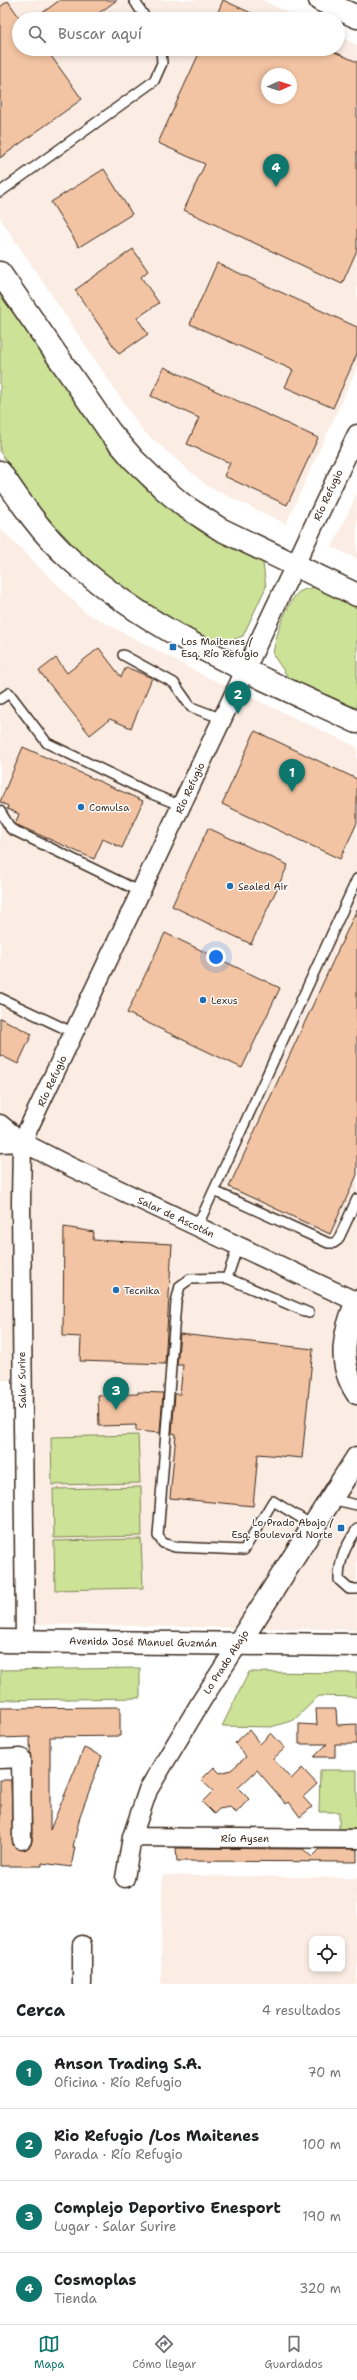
<!DOCTYPE html>
<html lang="es">
<head>
<meta charset="utf-8">
<style>
  body { margin:0; font-family:"Shantell Sans",sans-serif; background:#f6f6f6; color:#202124 }
  .controls { position:absolute; right:12px; bottom:12px; display:grid; overflow:hidden; border-radius:8px; box-shadow:0 2px 6px #0003 }
  .controls button { width:36px; height:36px; display:grid; place-items:center; padding:0; border:0; border-bottom:1px solid #e0e0e0; background:#fff; color:#202124; font:20px sans-serif }
  .compass { position:absolute; left:261px; top:68px; width:36px; height:36px; border-radius:50%; background:#fff; box-shadow:0 2px 6px #0003; rotate:87deg }
  .you { position:absolute; left:216px; top:957px; width:14px; height:14px; margin:-10px; border:3px solid #fff; border-radius:50%; background:#1a73e8; box-shadow:0 0 0 6px #1a73e833 }
  .badge { display:grid; place-items:center; width:26px; height:26px; border-radius:50%; background:#0f766e; color:#fff; font-size:13px; font-weight:700 }
  .pin { position:absolute; translate:-50% -33px; filter:drop-shadow(0 1px 2px #0008) }
  .pin::after { content:''; position:absolute; top:21px; width:14px; height:12px; background:inherit; clip-path:polygon(0 0,100% 0,50% 100%) }
  .list { margin:0; padding:0; list-style:none }
  h2 { display:flex; justify-content:space-between; align-items:center; height:52px; margin:0; padding:0 16px; font-size:17px }
  h2 small { font-size:13px; font-weight:400; color:#757577 }
  .list li { display:grid; grid-template-columns:26px 1fr auto; gap:12px; align-items:center; box-sizing:border-box; height:72px; padding:0 16px; border-top:1px solid #e0e0e0 }
  .list b { display:block; font-size:15px; white-space:nowrap }
  .list p { margin:0; font-size:13px; white-space:nowrap; color:#757577 }
  .list em { font-size:13px; font-style:normal; color:#757577 }
  .icon { flex:none; width:22px; height:22px; fill:none; stroke:currentColor; stroke-width:2; stroke-linecap:round; stroke-linejoin:round }
  .map { position:relative; flex:none; width:357px; height:1984px; overflow:hidden }
  .search { position:absolute; background:#fff; box-shadow:0 2px 6px #0003; left:12px; right:12px; top:12px; height:44px; display:flex; align-items:center; gap:10px; box-sizing:border-box; padding:0 14px; border-radius:22px; color:#757577; font-size:15px }
  .sheet { height:340px; background:#fff }
  nav { display:flex; justify-content:space-around; align-items:center; box-sizing:border-box; height:56px; border-top:1px solid #e0e0e0; background:#fff; font-size:11px; color:#757577 }
  nav a { display:grid; justify-items:center; gap:2px }
  nav .on { color:#0f766e }
  .map>svg:first-child { display:block }
</style>
</head>
<body>
<div class="map">
<svg width="357" height="1984" viewBox="0 0 357 1984">
  <rect width="100%" height="100%" fill="#fff"/>
  <filter id="ink" filterUnits="userSpaceOnUse"><feTurbulence type="fractalNoise" baseFrequency=".025" numOctaves="2"/><feDisplacementMap in="SourceGraphic" scale="8" xChannelSelector="R" yChannelSelector="G"/><feConvolveMatrix kernelMatrix="1 2 1 2 8 2 1 2 1" color-interpolation-filters="sRGB"/></filter>
  <g filter="url(#ink)">
    <path fill="#fbede3" fill-rule="evenodd" d="M 0,0 L 262,0 L 302,19 L 19,19 L 19,49 L 338,49 L 338,36 L 357,45 L 357,368 L 286,524 L 207,486 L 142,430 L 0,218 ZM 267,74 L 291,74 L 291,98 L 267,98 Z
      M 357,493 L 357,559 L 332,547 Z
      M 0,528 L 85,612 L 203,675 L 357,747 L 357,1630 L 30,1624 L 26,1380 L 0,1380 Z
      M 162,1875 L 357,1878 L 357,1984 L 161,1984 ZM 312,1939 L 342,1939 L 342,1969 L 312,1969 Z"/>
    <path fill="#cbe297" stroke="#83865a" d="M 0,287 L 65,383 L 145,488 L 200,531 L 263,563 L 266,587 L 243,636 L 227,642 L 213,643 L 194,634 L 111,579 L 79,551 L 44,514 L 0,452 Z
      M 314,587 L 323,587 L 357,604 L 357,710 L 288,677 L 273,655 C 274,640 287,601 299,592 C 303,589 310,589 314,587 Z
      M 138,1435 L 140,1483 L 52,1485 L 51,1437 Z
      M 141,1487 L 142,1536 L 54,1538 L 53,1489 Z
      M 141,1539 L 143,1588 L 55,1590 L 54,1541 Z
      M 140,1668 L 140,1698 L 0,1700 L 0,1670 Z
      M 249,1672 L 357,1673 L 357,1697 L 319,1696 L 294,1720 L 271,1727 L 222,1726 Z
      M 320,1770 L 357,1770 L 357,1829 L 339,1829 L 339,1812 L 319,1812 Z"/>
    <path fill="#f3c4a3" stroke="#3b2a1e" fill-rule="evenodd" d="M 60,0 L 117,0 L 91,19 L 34,19 Z
      M 223,0 L 264,19 L 215,19 Z
      M 8,1 L 19,17 L 19,49 L 46,49 L 82,99 L 0,158 L 0,7 Z
      M 201,49 L 328,49 L 357,62 L 357,250 L 342,284 L 184,210 L 205,164 L 158,143 ZM 267,74 L 291,74 L 291,98 L 267,98 Z
      M 104,169 L 132,214 L 79,247 L 51,202 Z
      M 133,249 L 148,271 L 141,277 L 159,303 L 137,318 L 148,334 L 119,354 L 75,290 Z
      M 217,263 L 357,327 L 357,354 L 333,408 L 285,387 L 293,370 L 190,324 Z
      M 164,367 L 318,438 L 287,505 L 224,476 L 230,463 L 187,444 L 199,418 L 151,396 Z
      M 99,648 L 121,677 L 126,667 L 152,678 L 131,728 L 110,719 L 90,735 L 39,671 L 56,658 L 67,673 Z
      M 255,731 L 357,779 L 357,823 L 340,859 L 222,804 Z
      M 23,747 L 143,801 L 122,848 L 103,839 L 94,859 L 15,824 L 19,814 L 7,809 L 8,806 L 0,802 Z
      M 208,828 L 288,865 L 251,944 L 172,906 Z
      M 357,909 L 357,1175 L 330,1234 L 229,1187 Z
      M 165,933 L 280,988 L 242,1068 L 127,1013 Z
      M 0,1018 L 32,1034 L 18,1064 L 0,1055 Z
      M 64,1227 L 94,1232 L 93,1240 L 172,1244 L 165,1364 L 80,1361 L 81,1337 L 63,1336 Z
      M 180,1334 L 313,1349 L 302,1458 L 258,1454 L 253,1506 L 170,1498 L 176,1434 L 172,1433 L 175,1394 L 180,1394 L 183,1365 L 177,1365 Z
      M 138,1392 L 163,1393 L 160,1433 L 136,1431 L 136,1425 L 99,1426 L 98,1395 L 138,1394 Z
      M 120,1707 L 120,1736 L 50,1737 L 50,1830 L 84,1748 L 102,1756 L 80,1816 L 73,1847 L 75,1847 L 71,1867 L 42,1863 L 42,1866 L 0,1866 L 0,1780 L 11,1780 L 13,1845 L 23,1850 L 31,1845 L 32,1840 L 30,1737 L 0,1738 L 0,1708 Z
      M 316,1709 L 336,1709 L 337,1725 L 357,1724 L 357,1744 L 335,1744 L 335,1757 L 314,1757 L 327,1744 L 299,1744 L 299,1724 L 317,1725 Z
      M 249,1730 L 260,1744 L 271,1733 L 285,1748 L 273,1759 L 291,1779 L 302,1768 L 317,1784 L 303,1797 L 312,1807 L 300,1817 L 289,1802 L 286,1804 L 257,1770 L 238,1788 L 249,1799 L 236,1813 L 230,1807 L 219,1809 L 214,1814 L 202,1802 L 213,1791 L 201,1780 L 214,1767 L 220,1773 L 231,1770 L 246,1757 L 235,1743 Z
      M 176,1848 L 303,1849 L 312,1857 L 320,1849 L 357,1849 L 357,1862 L 177,1861 Z"/>
    <g fill="none" stroke-linecap="round" stroke-linejoin="round">
      <defs>
        <path id="service" d="M 134,0 L 146,19
          M 0,192 L 154,81 L 162,63 L 161,49
          M 123,655 L 174,683 L 191,707 L 223,719
          M 0,699 L 9,693 L 47,743 L 152,794 L 182,806
          M 0,811 L 11,829 L 141,892
          M 0,998 L 74,1033
          M 214,1191 L 328,1243 L 334,1243 L 338,1240 L 357,1199
          M 197,1227 L 357,879
          M 238,1246 L 227,1278 L 190,1279 L 180,1286 L 176,1302 L 158,1536 L 163,1543 L 175,1547 L 244,1550 L 273,1501 L 314,1526
          M 227,1278 L 309,1313
          M 331,1499 L 357,1505
          M 357,1529 C 346,1546 339,1559 339,1580 L 349,1589 L 357,1589"/>
        <path id="minor" d="M 0,1124 L 22,1142 L 71,1167 L 357,1302
          M 0,1143 L 22,1142
          M 25,1641 L 21,1201 L 22,1142 L 357,434
          M 0,1759 L 21,1758 L 22,1840
          M 132,1837 L 357,1839
          M 125,1878 L 132,1837 L 148,1790 L 202,1700 L 239,1643
          M 82,1984 L 82,1945"/>
        <path id="tertiary" d="M 320,0 L 357,17
          M 0,273 L 110,432 L 134,460 L 163,488 L 183,505 L 220,529 L 357,595
          M 0,472 C 21,503 42,534 70,559 C 154,635 256,675 357,722
          M 357,1301 C 344,1332 337,1363 357,1393
          M 0,1641 L 357,1645
          M 239,1643 L 357,1458"/>
      </defs>
      <use href="#service" stroke="#3b2a1e" stroke-width="12"/>
      <use href="#minor" stroke="#3b2a1e" stroke-width="21"/>
      <use href="#tertiary" stroke="#3b2a1e" stroke-width="25"/>
      <use href="#service" stroke="#fff" stroke-width="9"/>
      <use href="#minor" stroke="#fff" stroke-width="18"/>
      <use href="#tertiary" stroke="#fff" stroke-width="22"/>
    </g>
  </g>
  <g fill="#1f6fb2" stroke="#fff" stroke-width="1.5">
    <rect x="169" y="643" width="8" height="8" rx="2"/>
    <circle cx="81" cy="807" r="4"/>
    <circle cx="230" cy="886" r="4"/>
    <circle cx="203" cy="1000" r="4"/>
    <circle cx="116" cy="1290" r="4"/>
    <rect x="337" y="1524" width="8" height="8" rx="2"/>
  </g>
  <g text-anchor="middle" dominant-baseline="central" stroke-width="3" stroke-linejoin="round" paint-order="stroke">
    <g font-size="10" fill="#3b2a1e" stroke="#fff">
      <text transform="translate(328 495) rotate(-65)">Río Refugio</text>
      <text transform="translate(190 788) rotate(-65)">Río Refugio</text>
      <text transform="translate(52 1081) rotate(-65)">Río Refugio</text>
      <text transform="translate(176 1217) rotate(25)">Salar de Ascotán</text>
      <text transform="translate(22 1380) rotate(-91)">Salar Surire</text>
      <text transform="translate(143 1642) rotate(1)">Avenida José Manuel Guzmán</text>
      <text transform="translate(226 1662) rotate(-57)">Lo Prado Abajo</text>
      <text x="245" y="1838">Río Aysen</text>
    </g>
    <g font-size="10" fill="#3b2a1e" stroke="#fff" text-anchor="start">
      <text x="181" y="641">Los Maitenes /<tspan x="181" dy="12">Esq. Río Refugio</tspan></text>
      <text x="89" y="807">Comulsa</text>
      <text x="238" y="886">Sealed Air</text>
      <text x="211" y="1000">Lexus</text>
      <text x="124" y="1290">Tecnika</text>
      <text x="333" y="1522" text-anchor="end">Lo Prado Abajo /<tspan x="333" dy="12">Esq. Boulevard Norte</tspan></text>
    </g>
  </g>
</svg>
<div class="controls">
<button><svg class="icon" aria-label="locate" viewBox="0 0 24 24"><circle cx="12" cy="12" r="6"/><path d="M12 2v4M12 18v4M2 12h4M18 12h4"/></svg></button>
</div>
<svg class="compass" viewBox="-18 -18 36 36"><path d="M0-13l5 13h-10z" fill="#e53935"/><path d="M0 13l5-13h-10z" fill="#757577"/></svg>
<div class="you"></div>
<div class="pin badge" style="left:292px;top:792px">1</div>
<div class="pin badge" style="left:238px;top:714px">2</div>
<div class="pin badge" style="left:116px;top:1410px">3</div>
<div class="pin badge" style="left:276px;top:187px">4</div>
<div class="search"><svg class="icon" aria-label="search" viewBox="0 0 24 24"><circle cx="10" cy="10" r="6"/><path d="M15 15l6 6"/></svg>Buscar aquí</div>
</div>
<section class="sheet">
<h2>Cerca<small>4 resultados</small></h2>
<ul class="list">
<li><span class="badge">1</span><div><b>Anson Trading S.A.</b><p>Oficina · Río Refugio</p></div><em>70 m</em></li>
<li><span class="badge">2</span><div><b>Rio Refugio /Los Maitenes</b><p>Parada · Río Refugio</p></div><em>100 m</em></li>
<li><span class="badge">3</span><div><b>Complejo Deportivo Enesport</b><p>Lugar · Salar Surire</p></div><em>190 m</em></li>
<li><span class="badge">4</span><div><b>Cosmoplas</b><p>Tienda</p></div><em>320 m</em></li>
</ul>
</section>
<nav>
<a class="on"><svg class="icon" aria-label="map" viewBox="0 0 24 24"><path d="M3 6l6-2 6 2 6-2v14l-6 2-6-2-6 2zM9 4v14M15 6v14"/></svg>Mapa</a>
<a><svg class="icon" aria-label="directions" viewBox="0 0 24 24"><path d="M12 3l9 9-9 9-9-9zM9 14v-3h6M13 9l2 2-2 2"/></svg>Cómo llegar</a>
<a><svg class="icon" aria-label="saved" viewBox="0 0 24 24"><path d="M7 4h10v16l-5-4-5 4z"/></svg>Guardados</a>
</nav>
</body>
</html>
